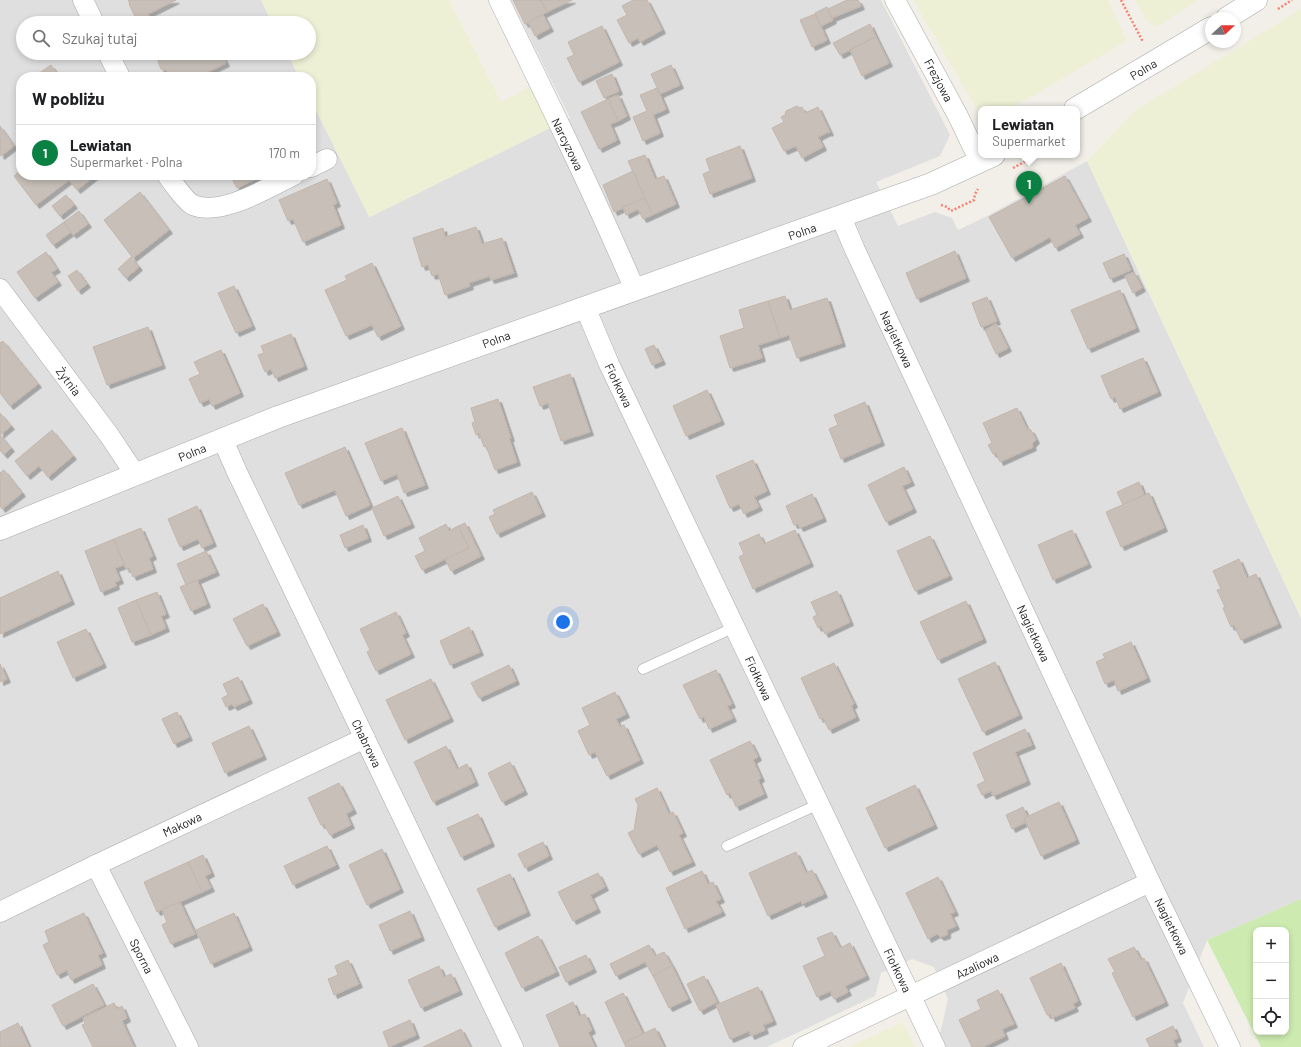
<!DOCTYPE html>
<html lang="pl">
<head>
<meta charset="utf-8">
<style>
  body { margin:0; font-family:Barlow,sans-serif; background:#f6f6f6; color:#202124 }
  .controls { position:absolute; right:12px; bottom:12px; display:grid; overflow:hidden; border-radius:8px; box-shadow:0 2px 6px #0003 }
  .controls button { width:36px; height:36px; display:grid; place-items:center; padding:0; border:0; border-bottom:1px solid #e0e0e0; background:#fff; color:#202124; font:20px sans-serif }
  .compass { position:absolute; left:1205px; top:12px; width:36px; height:36px; border-radius:50%; background:#fff; box-shadow:0 2px 6px #0003; rotate:68deg }
  .you { position:absolute; left:563px; top:622px; width:14px; height:14px; margin:-10px; border:3px solid #fff; border-radius:50%; background:#1a73e8; box-shadow:0 0 0 6px #1a73e833 }
  .badge { display:grid; place-items:center; width:26px; height:26px; border-radius:50%; background:#0b8043; color:#fff; font-size:13px; font-weight:700 }
  .pin { position:absolute; translate:-50% -33px; filter:drop-shadow(0 1px 2px #0008) }
  .pin::after { content:''; position:absolute; top:21px; width:14px; height:12px; background:inherit; clip-path:polygon(0 0,100% 0,50% 100%) }
  .popup { position:absolute; left:978px; top:106px; width:102px; height:52px; box-sizing:border-box; display:grid; place-content:center; border-radius:8px; background:#fff; filter:drop-shadow(0 1px 3px #0005); font-size:13px; white-space:nowrap; color:#757577 }
  .popup b { font-size:15px; color:#202124 }
  .popup::after { content:''; position:absolute; left:50%; top:100%; margin-left:-8px; border:8px solid transparent; border-top-color:#fff }
  .list { margin:0; padding:0; list-style:none }
  h2 { display:flex; justify-content:space-between; align-items:center; height:52px; margin:0; padding:0 16px; font-size:17px }
  h2 small { font-size:13px; font-weight:400; color:#757577 }
  .list li { display:grid; grid-template-columns:26px 1fr auto; gap:12px; align-items:center; box-sizing:border-box; height:56px; padding:0 16px; border-top:1px solid #e0e0e0 }
  .list b { display:block; font-size:15px; white-space:nowrap }
  .list p { margin:0; font-size:13px; white-space:nowrap; color:#757577 }
  .list em { font-size:13px; font-style:normal; color:#757577 }
  .icon { flex:none; width:22px; height:22px; fill:none; stroke:currentColor; stroke-width:2; stroke-linecap:round; stroke-linejoin:round }
  .map { position:relative; flex:none; width:1301px; height:1047px; overflow:hidden }
  .search { position:absolute; background:#fff; box-shadow:0 2px 6px #0003; left:16px; top:16px; width:300px; height:44px; display:flex; align-items:center; gap:10px; box-sizing:border-box; padding:0 14px; border-radius:22px; color:#757577; font-size:15px }
  .panel { position:absolute; background:#fff; box-shadow:0 2px 6px #0003; left:16px; top:72px; width:300px; height:108px; border-radius:16px }
  .map>svg:first-child { display:block }
  .residential { fill:#e0dfdf }
  .farmland { fill:#eef0d5 }
  .grass { fill:#cdebb0; fill-rule:evenodd }
  .building { fill:#c7bfb8; stroke:#c4b6ab; filter:url(#shadow) }
  .lines { fill:none; stroke-linecap:round; stroke-linejoin:round }
  .service-casing { stroke:#a9a9a9; stroke-width:11 }
  .minor-casing { stroke:#a9a9a9; stroke-width:21 }
  .tertiary-casing { stroke:#a9a9a9; stroke-width:23 }
  .path { stroke:#fa8072; stroke-width:2.5; stroke-dasharray:2 2; stroke-linecap:butt }
  .service { stroke:#fff; stroke-width:10 }
  .minor { stroke:#fff; stroke-width:20 }
  .tertiary { stroke:#fff; stroke-width:22 }
  .labels { text-anchor:middle; dominant-baseline:central; stroke-width:3.5; stroke-linejoin:round; paint-order:stroke }
  .street-label { font-size:12px; fill:#222; stroke:#fff }
</style>
</head>
<body>
<div class="map">
<svg width="1301" height="1047" viewBox="0 0 1301 1047">
  <defs>
    <filter id="shadow"><feDropShadow dx="3.5" dy="3.5" stdDeviation="0" flood-color="#0004"/></filter>
  </defs>
  <rect width="100%" height="100%" fill="#f2efe9"/>
  <polygon class="residential" points="0,0 261,0 272,23 23,23 23,53 287,53 299,77 21,77 21,175 311,175 311,100 370,217 570,118 511,0 881,0 950,135 940,156 876,182 898,226 935,212 952,218 958,230 985,217 1087,161 1301,618 1301,899 1207,940 1183,1003 1204,1047 946,1047 940,1034 948,999 934,967 912,959 881,973 875,996 767,1047 0,1047"/>
  <g class="farmland">
    <polygon points="261,0 449,0 501,102 530,87 550,128 369,217 311,100 311,77 299,77 287,53 309,53 309,23 272,23"/>
    <polygon points="913,0 1108,0 1127,41 1010,109 981,109 981,112 978,111"/>
    <polygon points="1135,0 1199,0 1156,27 1146,20"/>
    <polygon points="1301,9 1301,618 1087,161 1136,110"/>
    <polygon points="903,1022 915,1047 849,1047"/>
  </g>
  <path class="grass" d="M1301 899V1047H1261L1207 940ZM1256 930H1286V1032H1256Z"/>
  <g class="building">
    <polygon points="128,0 176,0 148,14 150,17 138,23 129,4 130,4"/>
    <polygon points="513,0 541,0 547,12 525,24"/>
    <polygon points="541,0 572,0 547,12"/>
    <polygon points="633,0 647,0 662,30 640,42 638,38 629,43 617,20 627,15 622,6"/>
    <polygon points="847,0 858,0 861,6 832,18 828,9"/>
    <polygon points="827,7 833,20 821,26 815,13"/>
    <polygon points="815,14 827,40 812,47 800,20"/>
    <polygon points="543,15 550,28 535,36 528,22"/>
    <polygon points="870,24 876,37 840,55 833,43"/>
    <polygon points="602,26 619,62 579,82 567,58 574,55 568,42"/>
    <polygon points="876,37 889,63 862,76 850,50"/>
    <polygon points="167,53 221,53 226,63 208,72 210,77 169,77 166,70 161,69 158,62 159,57"/>
    <polygon points="51,65 59,77 40,77 38,74"/>
    <polygon points="671,65 680,85 660,94 651,74"/>
    <polygon points="612,74 619,91 604,98 596,81"/>
    <polygon points="657,88 666,109 653,115 660,133 643,141 633,117 647,111 640,95"/>
    <polygon points="618,95 627,116 618,121 608,99"/>
    <polygon points="608,99 618,121 610,124 617,140 599,149 581,112"/>
    <polygon points="797,106 800,108 802,107 805,113 818,107 830,132 828,133 828,132 818,137 823,147 802,158 796,146 784,151 772,128 784,122 781,117 785,115 786,111"/>
    <polygon points="0,126 14,146 1,156 0,154"/>
    <polygon points="740,146 752,178 710,194 703,174 710,171 706,159"/>
    <polygon points="645,155 655,179 664,176 676,204 652,215 628,161"/>
    <polygon points="21,170 21,175 96,175 77,190 69,180 36,205 14,176"/>
    <polygon points="633,171 645,198 614,212 603,185"/>
    <polygon points="230,175 263,175 237,188"/>
    <polygon points="1065,176 1088,218 1075,225 1080,234 1055,248 1050,237 1012,258 989,217"/>
    <polygon points="327,179 337,203 333,205 341,225 303,242 293,219 288,221 279,200"/>
    <polygon points="140,192 169,230 133,258 104,220"/>
    <polygon points="66,195 74,205 60,216 52,206"/>
    <polygon points="645,198 652,215 643,219 638,209 626,215 623,207"/>
    <polygon points="79,211 88,224 73,235 64,222"/>
    <polygon points="64,222 71,232 53,245 46,235"/>
    <polygon points="476,227 482,244 502,238 514,273 491,280 489,276 469,283 470,286 445,295 438,274 432,276 428,265 422,267 413,238 443,228 445,237"/>
    <polygon points="955,251 966,278 917,299 906,273"/>
    <polygon points="46,252 57,269 51,272 58,282 35,298 17,272"/>
    <polygon points="1124,254 1131,270 1110,279 1103,263"/>
    <polygon points="131,257 139,267 126,278 118,269"/>
    <polygon points="372,263 401,326 378,337 372,325 346,336 325,290 347,280 345,276"/>
    <polygon points="77,270 87,284 78,291 68,276"/>
    <polygon points="1134,272 1142,288 1133,293 1125,276"/>
    <polygon points="234,286 252,326 236,333 218,293"/>
    <polygon points="1120,290 1136,328 1088,349 1071,310"/>
    <polygon points="785,296 790,310 827,298 842,343 797,358 789,335 780,338 768,301"/>
    <polygon points="987,297 997,321 981,327 972,303"/>
    <polygon points="768,301 780,338 758,345 762,358 730,368 720,336 744,328 739,310"/>
    <polygon points="996,324 1008,348 996,354 985,330"/>
    <polygon points="148,327 162,365 107,385 93,347"/>
    <polygon points="291,334 304,366 275,378 271,369 265,372 258,355 264,353 261,346"/>
    <polygon points="3,341 38,384 10,406 0,393 0,343"/>
    <polygon points="654,345 662,361 652,365 645,349"/>
    <polygon points="221,350 240,393 212,406 209,399 200,403 189,379 200,374 194,362"/>
    <polygon points="1143,358 1158,392 1120,409 1115,397 1111,399 1101,376"/>
    <polygon points="570,374 590,432 561,441 548,403 540,406 533,387"/>
    <polygon points="707,390 721,421 686,436 673,406"/>
    <polygon points="498,399 511,438 509,438 517,462 495,470 486,446 484,447 479,433 476,435 472,423 475,422 471,408"/>
    <polygon points="865,402 881,442 841,459 829,429 838,425 834,415"/>
    <polygon points="1017,408 1027,429 1031,430 1036,440 1032,444 1033,447 1000,462 996,453 993,454 988,445 992,443 983,423"/>
    <polygon points="0,413 11,426 0,435 11,448 4,455 0,450"/>
    <polygon points="402,428 425,485 404,493 397,474 381,481 365,443"/>
    <polygon points="52,430 73,456 48,477 39,466 27,476 15,461"/>
    <polygon points="345,447 370,505 346,516 335,490 299,505 285,473"/>
    <polygon points="753,460 767,491 754,497 759,507 744,514 739,504 730,508 716,476"/>
    <polygon points="904,467 911,482 902,486 913,509 886,522 868,485"/>
    <polygon points="4,470 22,493 2,509 0,506 0,473"/>
    <polygon points="1139,482 1144,495 1123,505 1117,492"/>
    <polygon points="532,492 542,513 497,534 489,517 495,514 493,510"/>
    <polygon points="1149,493 1164,528 1121,547 1106,512"/>
    <polygon points="812,494 823,518 800,528 798,524 794,525 786,506"/>
    <polygon points="398,496 411,524 384,536 372,508"/>
    <polygon points="197,506 213,543 202,548 198,539 180,547 168,519"/>
    <polygon points="465,523 481,556 451,571 445,559 469,548 458,526"/>
    <polygon points="446,524 449,531 458,526 469,548 422,570 415,556 425,551 419,538"/>
    <polygon points="363,525 368,538 345,548 340,535"/>
    <polygon points="141,528 153,556 149,558 153,569 133,577 129,568 126,569 114,539"/>
    <polygon points="795,530 810,563 753,589 739,557 744,554 739,543 759,534 764,544"/>
    <polygon points="1072,530 1088,564 1053,580 1038,545"/>
    <polygon points="930,536 949,576 915,591 897,551"/>
    <polygon points="114,539 124,565 115,568 120,580 115,582 116,586 101,592 85,551"/>
    <polygon points="206,551 216,572 186,585 177,564"/>
    <polygon points="1239,559 1247,578 1256,574 1278,624 1241,640 1234,625 1231,627 1223,608 1225,607 1217,590 1221,589 1213,571"/>
    <polygon points="58,571 71,601 0,634 0,598"/>
    <polygon points="197,580 207,604 191,611 180,587"/>
    <polygon points="837,591 850,622 825,634 821,626 818,628 813,617 817,615 811,602"/>
    <polygon points="157,592 166,614 161,616 166,628 151,635 136,600"/>
    <polygon points="136,600 151,635 132,642 118,608"/>
    <polygon points="966,601 983,639 938,660 920,622"/>
    <polygon points="263,604 277,632 247,646 233,619"/>
    <polygon points="396,612 406,633 402,635 411,654 376,671 367,652 370,650 360,629"/>
    <polygon points="469,627 480,652 450,665 440,641"/>
    <polygon points="86,629 103,664 73,678 57,642"/>
    <polygon points="1131,642 1147,678 1118,691 1114,680 1105,684 1096,662 1105,658 1103,654"/>
    <polygon points="995,662 1019,715 983,732 958,679"/>
    <polygon points="834,663 854,704 851,706 856,717 829,730 823,718 820,719 801,678"/>
    <polygon points="0,664 7,679 0,682"/>
    <polygon points="509,665 516,681 479,698 471,683"/>
    <polygon points="716,670 732,704 727,706 733,718 709,729 704,717 700,719 683,685"/>
    <polygon points="238,677 249,700 234,707 232,704 226,707 222,698 228,695 223,684"/>
    <polygon points="431,679 450,718 405,740 386,700"/>
    <polygon points="615,692 626,714 616,719 620,727 624,725 640,760 607,776 595,752 589,755 578,731 590,725 582,708"/>
    <polygon points="177,712 189,737 174,744 162,719"/>
    <polygon points="249,726 263,756 225,773 212,743"/>
    <polygon points="1025,729 1032,745 1015,752 1027,781 993,796 991,791 982,795 977,785 985,781 973,753"/>
    <polygon points="750,741 758,757 753,760 761,778 758,780 764,794 736,807 730,793 727,795 710,760"/>
    <polygon points="446,746 457,769 467,764 475,782 433,802 414,762"/>
    <polygon points="510,762 524,791 502,802 488,773"/>
    <polygon points="339,783 353,810 346,814 351,825 330,835 324,824 321,825 308,798"/>
    <polygon points="915,785 934,825 885,848 866,808"/>
    <polygon points="657,788 669,814 673,812 683,833 679,835 692,862 670,872 657,845 639,854 628,833 634,830 638,805 635,799"/>
    <polygon points="1059,802 1076,840 1041,856 1024,818"/>
    <polygon points="1023,807 1027,816 1024,818 1026,822 1012,829 1006,815"/>
    <polygon points="478,814 491,843 461,857 447,828"/>
    <polygon points="543,842 549,856 525,868 518,854"/>
    <polygon points="327,846 336,865 293,885 284,866"/>
    <polygon points="382,849 400,889 367,905 349,865"/>
    <polygon points="796,852 806,873 812,870 824,894 802,904 801,901 768,916 749,873"/>
    <polygon points="203,855 211,873 205,876 211,888 202,892 188,862"/>
    <polygon points="188,862 202,892 157,912 144,882"/>
    <polygon points="702,871 708,884 713,882 721,899 716,901 722,912 685,929 666,888"/>
    <polygon points="598,873 605,887 590,895 597,909 573,921 558,892"/>
    <polygon points="510,874 527,912 495,927 477,889"/>
    <polygon points="938,877 955,912 950,914 956,926 947,930 947,935 941,937 937,934 928,939 906,893"/>
    <polygon points="180,902 195,934 171,944 162,925 167,922 162,910"/>
    <polygon points="410,911 421,937 390,951 379,925"/>
    <polygon points="84,913 103,953 98,955 102,965 71,980 67,970 57,975 43,945 49,942 45,931"/>
    <polygon points="234,913 249,947 211,964 196,930"/>
    <polygon points="832,932 840,948 850,943 866,976 845,986 848,992 834,999 830,991 817,997 803,966 825,956 817,938"/>
    <polygon points="538,936 556,972 522,988 505,953"/>
    <polygon points="649,945 655,956 664,952 672,966 653,976 645,962 616,976 610,964"/>
    <polygon points="1134,947 1141,960 1144,958 1165,1002 1133,1017 1112,973 1115,972 1108,959"/>
    <polygon points="586,955 593,969 566,982 559,967"/>
    <polygon points="348,960 359,984 334,995 328,979 338,975 335,966"/>
    <polygon points="1061,963 1078,1001 1073,1004 1075,1008 1052,1018 1050,1014 1047,1015 1030,978"/>
    <polygon points="439,966 444,977 451,974 459,991 421,1008 408,980"/>
    <polygon points="672,966 688,999 669,1008 653,976"/>
    <polygon points="704,976 717,1002 700,1011 687,984"/>
    <polygon points="93,984 104,1005 63,1026 52,1005"/>
    <polygon points="758,987 773,1021 763,1025 765,1030 751,1036 749,1031 730,1039 716,1005"/>
    <polygon points="998,990 1014,1024 1002,1029 1005,1036 983,1047 972,1047 959,1020 981,1009 977,1000"/>
    <polygon points="623,993 643,1034 624,1043 605,1002"/>
    <polygon points="573,1002 579,1016 585,1014 592,1030 588,1032 595,1047 560,1047 546,1015"/>
    <polygon points="114,1003 117,1009 122,1006 127,1018 122,1021 134,1047 93,1047 82,1025 85,1024 83,1018"/>
    <polygon points="410,1020 416,1035 389,1047 383,1032"/>
    <polygon points="18,1023 29,1047 0,1047 0,1032"/>
    <polygon points="1173,1026 1178,1038 1173,1040 1176,1047 1150,1047 1146,1039"/>
    <polygon points="655,1028 664,1047 626,1047 624,1043"/>
    <polygon points="461,1029 470,1047 423,1047"/>
  </g>
  <g class="lines">
    <g class="service-casing">
      <g id="service">
        <polyline points="643,669 735,627"/>
        <polyline points="727,846 819,804"/>
      </g>
    </g>
    <g class="minor-casing">
      <g id="minor">
        <polyline points="83,0 94,23"/>
        <path d="M499 0C546 96 593 192 635 290"/>
        <polyline points="895,0 958,116 980,162"/>
        <polyline points="108,53 120,77"/>
        <polyline points="311,167 327,159"/>
        <path d="M167 175C173 183 185 201 193 205 221 217 269 187 294 175"/>
        <polyline points="841,217 855,250 1150,882 1230,1047"/>
        <polyline points="0,289 109,435 135,474"/>
        <polyline points="585,307 609,364 935,1047"/>
        <polyline points="223,440 237,472 513,1047"/>
        <polyline points="96,865 188,1047"/>
        <polyline points="0,912 96,865 365,738"/>
        <polyline points="803,1047 1150,882"/>
      </g>
    </g>
    <g class="tertiary-casing">
      <g id="tertiary">
        <polyline points="1227,18 1256,0"/>
        <polyline points="1075,109 1211,28"/>
        <polyline points="0,529 278,417 931,184 994,155"/>
      </g>
    </g>
    <g class="path">
      <polyline points="1121,0 1143,42"/>
      <polyline points="1278,9 1292,0"/>
      <polyline points="1013,168 1037,155"/>
      <polyline points="941,205 947,207 951,211 974,200 975,194 978,189"/>
    </g>
    <use href="#service" class="service"/>
    <use href="#minor" class="minor"/>
    <use href="#tertiary" class="tertiary"/>
  </g>
  <g class="labels">
    <g class="street-label">
      <text transform="translate(1143 69) rotate(-31)">Polna</text>
      <text transform="translate(939 80) rotate(62)">Frezjowa</text>
      <text transform="translate(568 144) rotate(64)">Narcyzowa</text>
      <text transform="translate(802 231) rotate(-19)">Polna</text>
      <text transform="translate(496 339) rotate(-20)">Polna</text>
      <text transform="translate(897 339) rotate(65)">Nagietkowa</text>
      <text transform="translate(69 381) rotate(53)">Żytnia</text>
      <text transform="translate(619 385) rotate(64)">Fiołkowa</text>
      <text transform="translate(192 452) rotate(-22)">Polna</text>
      <text transform="translate(1034 633) rotate(65)">Nagietkowa</text>
      <text transform="translate(759 678) rotate(65)">Fiołkowa</text>
      <text transform="translate(367 743) rotate(64)">Chabrowa</text>
      <text transform="translate(182 824) rotate(-25)">Makowa</text>
      <text transform="translate(1172 926) rotate(64)">Nagietkowa</text>
      <text transform="translate(142 956) rotate(63)">Sporna</text>
      <text transform="translate(977 965) rotate(-25)">Azaliowa</text>
      <text transform="translate(898 970) rotate(64)">Fiołkowa</text>
    </g>
  </g>
</svg>
<div class="controls">
<button>+</button>
<button>−</button>
<button><svg class="icon" aria-label="locate" viewBox="0 0 24 24"><circle cx="12" cy="12" r="6"/><path d="M12 2v4M12 18v4M2 12h4M18 12h4"/></svg></button>
</div>
<svg class="compass" viewBox="-18 -18 36 36"><path d="M0-13l5 13h-10z" fill="#e53935"/><path d="M0 13l5-13h-10z" fill="#757577"/></svg>
<div class="you"></div>
<div class="pin badge" style="left:1029px;top:204px">1</div>
<div class="popup"><b>Lewiatan</b>Supermarket</div>
<div class="search"><svg class="icon" aria-label="search" viewBox="0 0 24 24"><circle cx="10" cy="10" r="6"/><path d="M15 15l6 6"/></svg>Szukaj tutaj</div>
<section class="panel">
<h2>W pobliżu<small></small></h2>
<ul class="list">
<li><span class="badge">1</span><div><b>Lewiatan</b><p>Supermarket · Polna</p></div><em>170 m</em></li>
</ul>
</section>
</div>
</body>
</html>
